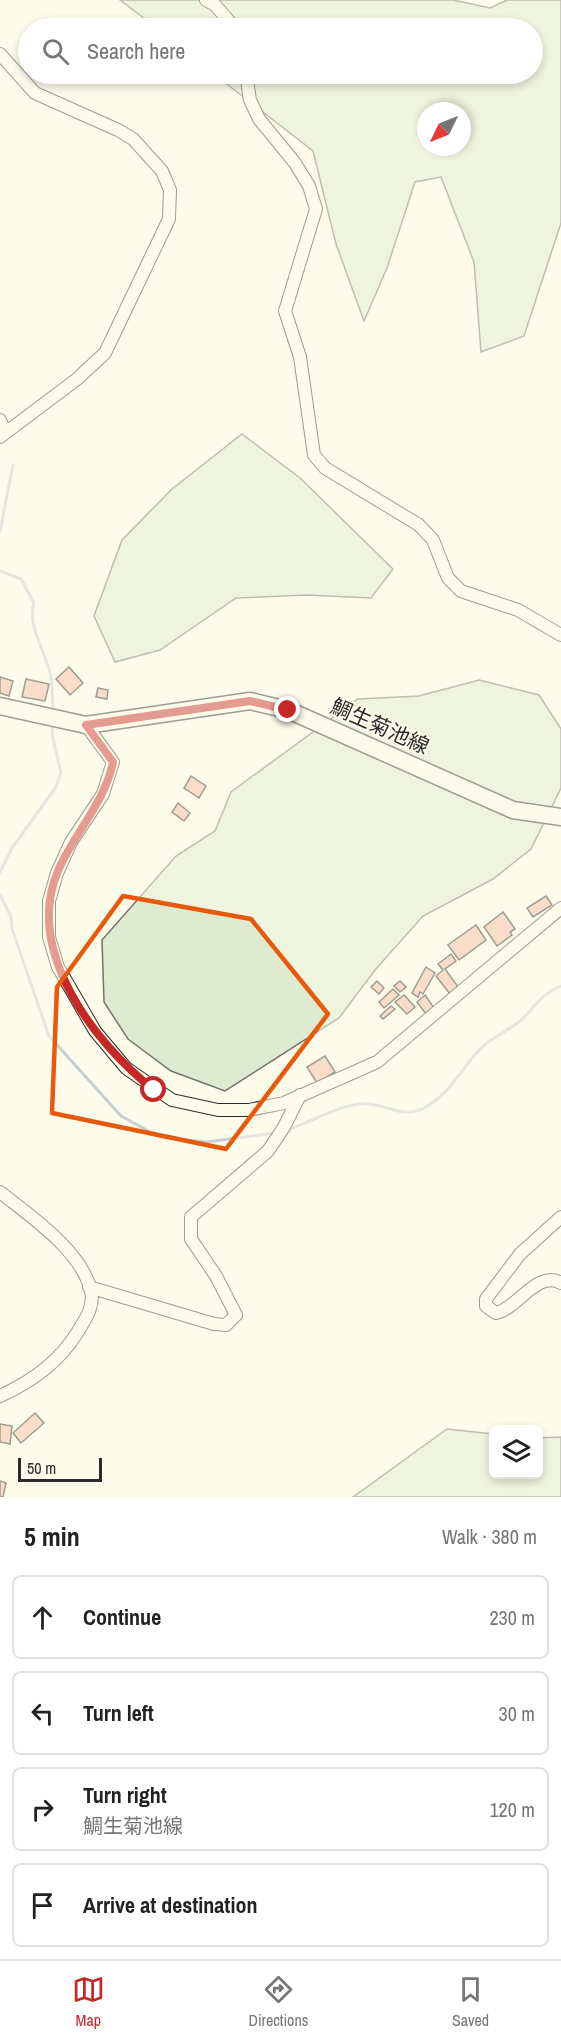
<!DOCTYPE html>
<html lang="en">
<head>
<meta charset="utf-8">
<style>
  body { margin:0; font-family:"Archivo Narrow","Noto Sans JP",sans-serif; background:#f6f6f6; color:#222 }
  .controls { position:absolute; right:18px; bottom:18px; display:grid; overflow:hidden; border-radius:9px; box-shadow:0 3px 9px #0003 }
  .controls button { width:54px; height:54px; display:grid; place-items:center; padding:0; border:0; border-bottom:2px solid #e0e0e0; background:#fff; color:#222; font:30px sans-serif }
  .compass { position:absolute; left:417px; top:102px; width:54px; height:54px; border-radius:50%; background:#fff; box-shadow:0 3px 9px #0003; rotate:227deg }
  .scale { position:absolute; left:18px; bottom:15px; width:84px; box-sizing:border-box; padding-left:6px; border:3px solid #2b2b2b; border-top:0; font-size:16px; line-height:21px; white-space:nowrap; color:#2b2b2b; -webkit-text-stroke:4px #fdfbea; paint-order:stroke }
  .stop { position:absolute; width:18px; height:18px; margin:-14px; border:4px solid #c62828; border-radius:50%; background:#fff }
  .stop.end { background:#c62828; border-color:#fff; box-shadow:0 2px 6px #0008 }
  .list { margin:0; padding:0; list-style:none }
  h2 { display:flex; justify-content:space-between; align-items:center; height:78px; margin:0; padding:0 24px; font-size:26px }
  h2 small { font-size:20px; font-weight:400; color:#767676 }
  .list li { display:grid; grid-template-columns:39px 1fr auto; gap:18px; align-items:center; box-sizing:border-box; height:84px; margin:0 12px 12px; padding:0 12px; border:2px solid #e0e0e0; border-radius:9px }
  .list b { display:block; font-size:22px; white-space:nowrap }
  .list p { margin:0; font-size:20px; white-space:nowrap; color:#767676 }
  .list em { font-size:20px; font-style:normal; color:#767676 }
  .icon { flex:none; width:33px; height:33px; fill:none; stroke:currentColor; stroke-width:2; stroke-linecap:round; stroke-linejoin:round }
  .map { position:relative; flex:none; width:561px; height:1497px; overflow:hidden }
  .search { position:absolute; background:#fff; box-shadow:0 3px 9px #0003; left:18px; right:18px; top:18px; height:66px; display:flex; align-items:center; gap:15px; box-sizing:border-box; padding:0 21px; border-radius:33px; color:#767676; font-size:22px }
  .sheet { height:462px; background:#fff }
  nav { display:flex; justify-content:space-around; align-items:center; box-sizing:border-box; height:84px; border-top:2px solid #e0e0e0; background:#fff; font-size:16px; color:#767676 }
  nav a { display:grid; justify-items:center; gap:3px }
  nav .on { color:#c62828 }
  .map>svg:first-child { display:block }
  .green { fill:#deebd1; stroke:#74746e; stroke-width:1.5; fill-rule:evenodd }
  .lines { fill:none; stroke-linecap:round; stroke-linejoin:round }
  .stream { stroke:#c7d0d0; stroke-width:3 }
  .building { fill:#f2b8a0; stroke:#2b2b2b; stroke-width:1.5 }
  .minor-casing { stroke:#2b2b2b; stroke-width:14 }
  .major-casing { stroke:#2b2b2b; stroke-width:19 }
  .minor { stroke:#fdfbea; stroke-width:12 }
  .major { stroke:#fdfbea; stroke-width:16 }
  .route { stroke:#c62828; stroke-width:8 }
  .marked { fill:none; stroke:#e8590c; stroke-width:4.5; stroke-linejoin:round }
  .labels { text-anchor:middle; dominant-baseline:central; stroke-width:4.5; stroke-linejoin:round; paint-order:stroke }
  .street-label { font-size:21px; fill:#2b2b2b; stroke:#fdfbea }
</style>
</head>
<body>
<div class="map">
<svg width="561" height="1497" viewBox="0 0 561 1497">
  <rect width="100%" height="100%" fill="#fdfbea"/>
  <g class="green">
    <path d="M120 0H453L490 8 507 0H561V223L524 336 481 352 474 262 441 177 415 182 387 268 364 321 336 244 313 151 214 74H532V28H157ZM426 111H462V147H426Z"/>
    <polygon points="242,434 300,478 393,569 371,598 307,595 236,598 160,650 115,662 94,616 122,540 172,489"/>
    <polygon points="479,680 539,695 561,729 561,788 531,849 493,879 423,916 375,970 339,1018 225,1091 171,1071 128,1039 104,1002 102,940 176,856 215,831 231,792 358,699 419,696"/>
    <polygon points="447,1429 493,1434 494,1474 538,1474 539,1438 561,1437 561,1497 353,1497"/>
  </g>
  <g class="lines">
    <g class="stream">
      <polyline points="0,531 13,465"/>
      <path d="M0 571 21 579 34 603C26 626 48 655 51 678 53 689 52 701 53 712"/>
      <polyline points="0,872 12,848 56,787 61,773 52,734 53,722"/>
      <polyline points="0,895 11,917 12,929 49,1036 121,1116 161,1138 207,1142 275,1133"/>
      <path d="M287 1130C311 1122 335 1107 360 1104 384 1101 402 1121 426 1107 450 1093 461 1070 479 1050 491 1037 507 1032 520 1021 536 1007 539 995 561 986"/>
    </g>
  </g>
  <g class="building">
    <polygon points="69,667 83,683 70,695 56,679"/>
    <polygon points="0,677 13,681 9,696 0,693"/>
    <polygon points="26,679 49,684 45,701 22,697"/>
    <polygon points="98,688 108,690 107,699 96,697"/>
    <polygon points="191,776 206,786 199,798 184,788"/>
    <polygon points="178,803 190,813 184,821 172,812"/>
    <polygon points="546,896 552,905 533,917 527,908"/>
    <polygon points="503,912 515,929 510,932 512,935 497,946 484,927"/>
    <polygon points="476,925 486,940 459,960 448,945"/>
    <polygon points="451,954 456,961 445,969 459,988 450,994 436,976 443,970 438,964"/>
    <polygon points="426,967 435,973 423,994 420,992 418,997 412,993"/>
    <polygon points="377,981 384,988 379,994 371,987"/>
    <polygon points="400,981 406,987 400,992 394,986"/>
    <polygon points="393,989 399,995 384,1008 379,1002"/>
    <polygon points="404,995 415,1007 407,1014 395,1002"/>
    <polygon points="425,995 434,1008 426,1014 417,1002"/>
    <polygon points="391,1006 395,1009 383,1019 380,1016"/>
    <polygon points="325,1056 335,1072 317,1083 307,1067"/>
    <polygon points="35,1413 44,1423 21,1443 13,1433"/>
    <polygon points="0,1424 12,1426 10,1444 0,1442"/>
    <polygon points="0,1481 6,1483 3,1497 0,1497"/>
  </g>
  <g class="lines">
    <g class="minor-casing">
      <g id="minor">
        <polyline points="206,0 215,5 235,28"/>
        <polyline points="0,54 35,93 118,130 133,139 162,171 170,190 169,219 105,353 77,379 0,437"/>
        <polyline points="246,74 250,100 259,119 295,163 309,186 316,209 285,311 300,357 314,455 325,468 419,525 433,540 448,578 461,591 518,610 561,635"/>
        <polyline points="0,420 5,432"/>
        <polyline points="86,725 113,762 103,794 71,842 57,873 49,901 49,937 58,967 95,1031 126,1068 172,1100 218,1110 249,1110 284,1103 377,1062 561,908"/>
        <path d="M0 1192C30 1216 82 1251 91 1291 95 1307 84 1321 77 1333 59 1362 31 1382 0 1396"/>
        <path d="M561 1217 520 1254 486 1299V1306L496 1313C517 1309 538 1269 561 1283"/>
        <polyline points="89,1287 214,1324 226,1325 236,1315 216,1276 191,1239 191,1217 268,1151 284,1127 300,1095"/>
      </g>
    </g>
    <g class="major-casing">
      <polyline id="major" points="0,706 86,725 250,701 288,710 513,810 561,817"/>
    </g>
    <use href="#minor" class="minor"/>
    <use href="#major" class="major"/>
  </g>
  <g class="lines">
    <path class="route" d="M154 1090C94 1043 24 951 58 871 74 833 105 803 113 762L86 725 250 701 288 710"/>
  </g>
  <path d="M0 0H561V1497H0ZM123 896 251 919 328 1014 226 1149 52 1113 57 987Z" fill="#fdfbea" fill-opacity=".55" fill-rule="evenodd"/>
  <path class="marked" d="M123 896 251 919 328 1014 226 1149 52 1113 57 987Z"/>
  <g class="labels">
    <g class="street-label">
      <text transform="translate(380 726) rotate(24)">鯛生菊池線</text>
    </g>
  </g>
</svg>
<div class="controls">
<button><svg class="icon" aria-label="layers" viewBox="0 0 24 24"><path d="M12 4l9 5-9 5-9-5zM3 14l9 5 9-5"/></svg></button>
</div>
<svg class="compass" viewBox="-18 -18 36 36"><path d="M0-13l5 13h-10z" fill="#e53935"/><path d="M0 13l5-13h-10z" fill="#767676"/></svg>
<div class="scale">50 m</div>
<div class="stop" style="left:154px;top:1090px"></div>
<div class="stop end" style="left:288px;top:710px"></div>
<div class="search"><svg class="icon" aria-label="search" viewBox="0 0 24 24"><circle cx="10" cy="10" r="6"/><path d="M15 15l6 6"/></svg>Search here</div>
</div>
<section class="sheet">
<h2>5 min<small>Walk · 380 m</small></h2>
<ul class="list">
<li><svg class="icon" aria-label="ahead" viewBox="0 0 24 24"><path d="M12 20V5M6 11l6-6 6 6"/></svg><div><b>Continue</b></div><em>230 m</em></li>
<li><svg class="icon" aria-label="left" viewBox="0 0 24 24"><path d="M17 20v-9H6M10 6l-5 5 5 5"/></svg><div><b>Turn left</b></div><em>30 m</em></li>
<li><svg class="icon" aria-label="right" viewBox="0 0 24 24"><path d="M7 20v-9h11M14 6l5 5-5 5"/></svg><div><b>Turn right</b><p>鯛生菊池線</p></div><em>120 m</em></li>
<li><svg class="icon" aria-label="arrive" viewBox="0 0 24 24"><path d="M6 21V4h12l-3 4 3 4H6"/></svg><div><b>Arrive at destination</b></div></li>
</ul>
</section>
<nav>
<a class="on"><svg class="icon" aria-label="map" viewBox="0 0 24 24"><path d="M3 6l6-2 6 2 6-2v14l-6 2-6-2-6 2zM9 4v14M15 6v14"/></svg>Map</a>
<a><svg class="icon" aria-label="directions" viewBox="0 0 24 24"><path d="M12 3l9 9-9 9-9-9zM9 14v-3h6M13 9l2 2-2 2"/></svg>Directions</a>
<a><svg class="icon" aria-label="saved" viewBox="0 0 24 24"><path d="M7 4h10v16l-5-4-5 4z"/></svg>Saved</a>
</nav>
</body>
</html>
